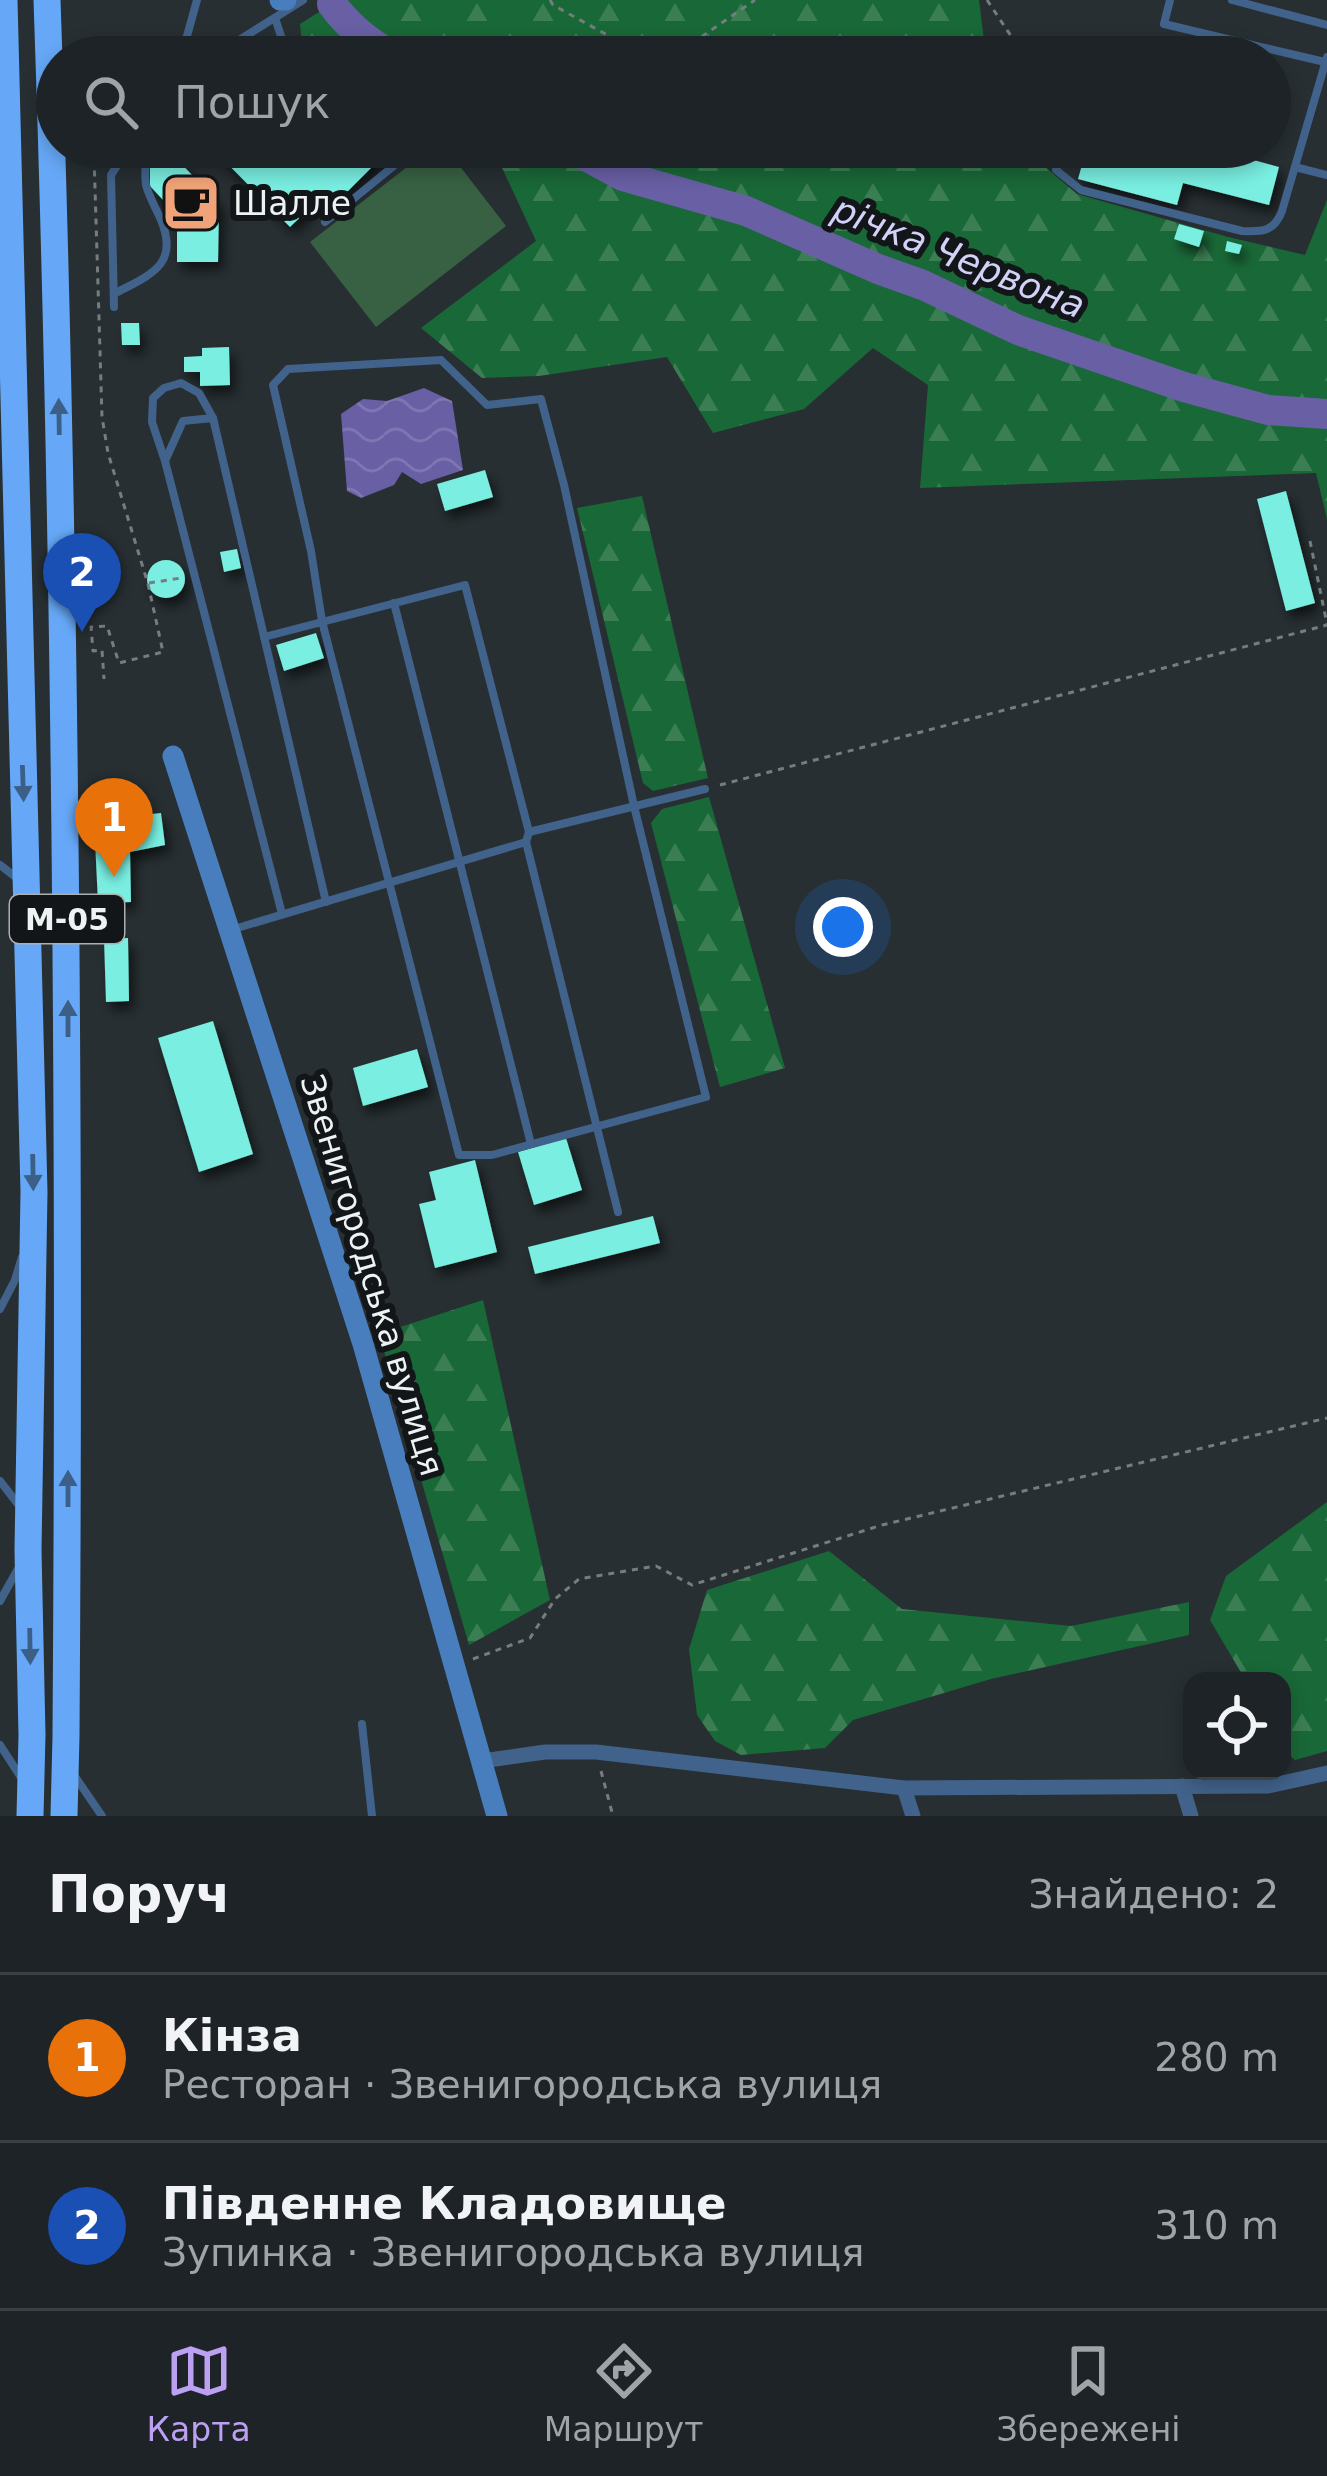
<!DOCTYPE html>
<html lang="uk">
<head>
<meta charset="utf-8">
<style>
  body { margin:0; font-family:"DejaVu Sans",sans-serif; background:#252b2e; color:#f1f3f6 }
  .controls { position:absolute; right:36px; bottom:36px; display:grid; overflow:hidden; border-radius:24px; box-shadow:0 6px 18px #0003 }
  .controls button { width:108px; height:108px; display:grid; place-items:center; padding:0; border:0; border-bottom:3px solid #3b4043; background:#1d2326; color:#f1f3f6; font:60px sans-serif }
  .you { position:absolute; left:843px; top:927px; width:42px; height:42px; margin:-30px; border:9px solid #fff; border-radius:50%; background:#1a73e8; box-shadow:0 0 0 18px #1a73e833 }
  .badge { display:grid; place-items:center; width:78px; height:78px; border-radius:50%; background:#bca0f2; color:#fff; font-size:39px; font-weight:700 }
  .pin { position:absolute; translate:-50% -99px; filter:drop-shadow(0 3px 6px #0008) }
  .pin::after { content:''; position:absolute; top:63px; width:42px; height:36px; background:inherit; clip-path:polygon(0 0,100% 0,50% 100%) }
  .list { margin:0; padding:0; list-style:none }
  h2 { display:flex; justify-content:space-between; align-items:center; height:156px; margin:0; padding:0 48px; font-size:51px }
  h2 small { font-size:39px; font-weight:400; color:#a0a4a7 }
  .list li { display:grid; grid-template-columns:78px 1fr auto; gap:36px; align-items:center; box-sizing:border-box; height:168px; padding:0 48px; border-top:3px solid #3b4043 }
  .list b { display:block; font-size:45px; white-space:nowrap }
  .list p { margin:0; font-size:39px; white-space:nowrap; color:#a0a4a7 }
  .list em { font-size:39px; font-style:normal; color:#a0a4a7 }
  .icon { flex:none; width:66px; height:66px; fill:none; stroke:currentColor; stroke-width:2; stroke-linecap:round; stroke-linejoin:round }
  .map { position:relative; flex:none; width:1327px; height:1816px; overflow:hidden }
  .search { position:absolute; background:#1d2326; box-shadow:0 6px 18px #0003; left:36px; right:36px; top:36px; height:132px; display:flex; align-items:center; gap:30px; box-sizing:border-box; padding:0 42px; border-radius:66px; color:#a0a4a7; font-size:45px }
  .sheet { height:492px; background:#1d2326 }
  nav { display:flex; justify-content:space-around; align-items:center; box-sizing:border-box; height:168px; border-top:3px solid #3b4043; background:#1d2326; font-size:33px; color:#a0a4a7 }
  nav a { display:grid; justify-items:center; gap:6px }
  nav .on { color:#bca0f2 }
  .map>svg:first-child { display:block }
  .forest { fill:url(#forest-firs) }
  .park { fill:#386143 }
  .water { fill:url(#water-waves) }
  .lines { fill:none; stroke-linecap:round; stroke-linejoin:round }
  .river { stroke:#685fa5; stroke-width:30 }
  .building { fill:#79eee1; filter:url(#shadow) }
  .path { stroke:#767d7f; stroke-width:3; stroke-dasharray:6 6; stroke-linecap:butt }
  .lane { stroke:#41628a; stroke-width:8 }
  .street { stroke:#41628a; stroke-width:15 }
  .secondary { stroke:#497ebe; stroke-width:21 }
  .highway { stroke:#66a8f7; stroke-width:27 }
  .oneway { fill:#3c5f88 }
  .labels { text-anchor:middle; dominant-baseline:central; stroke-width:12; stroke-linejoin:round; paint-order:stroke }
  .shield { fill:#131618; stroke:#acb0b1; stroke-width:3 }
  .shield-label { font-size:30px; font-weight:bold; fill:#edf2f3 }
  .poi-label { font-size:33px; fill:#edf2f3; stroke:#131618; text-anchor:start }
  .street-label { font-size:33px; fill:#edf2f3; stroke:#131618 }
  .water-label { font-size:36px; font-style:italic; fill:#d4d1f9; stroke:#131618 }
</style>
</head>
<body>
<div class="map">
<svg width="1327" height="1816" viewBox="0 0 1327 1816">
  <defs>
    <pattern id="forest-firs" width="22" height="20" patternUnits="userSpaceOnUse" patternTransform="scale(3)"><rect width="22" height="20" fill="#196837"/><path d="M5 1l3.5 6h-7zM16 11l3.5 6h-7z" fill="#3b7e54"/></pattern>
    <pattern id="water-waves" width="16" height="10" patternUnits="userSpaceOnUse" patternTransform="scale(3)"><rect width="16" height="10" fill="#685fa5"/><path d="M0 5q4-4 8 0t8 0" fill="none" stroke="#7e76b2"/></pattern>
    <filter id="shadow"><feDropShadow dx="5" dy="8" stdDeviation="6" flood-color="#0009"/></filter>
  </defs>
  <rect width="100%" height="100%" fill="#272f32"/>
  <g class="forest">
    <polygon points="338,0 979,0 986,57 312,57 303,52 300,24"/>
    <polygon points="466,147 1043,147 1037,160 1077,194 1228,237 1305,255 1327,200 1327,519 1316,473 920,488 928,385 873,348 804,409 713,433 667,357 539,376 482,378 421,328 536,241 498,159"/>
    <polygon points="642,496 708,778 653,791 643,783 577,508"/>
    <polygon points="709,797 785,1068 720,1087 651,823 662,809"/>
    <polygon points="483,1300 550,1600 469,1645 379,1334"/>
    <polygon points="1327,1502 1327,1751 1295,1760 1282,1748 1282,1681 1246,1681 1210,1620 1226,1576"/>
    <polygon points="829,1551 902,1609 1071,1626 1189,1602 1189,1635 991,1679 853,1720 825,1748 741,1755 715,1741 697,1715 689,1649 707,1590"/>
  </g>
  <polygon class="park" points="433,147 445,147 506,226 376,327 310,242"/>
  <polygon class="water" points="424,388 452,401 463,470 421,484 402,472 394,485 361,498 347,491 341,414 363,399 387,401"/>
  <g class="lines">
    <g class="river">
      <path d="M332 4C349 27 370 44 395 57"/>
      <polyline points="569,147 623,176 746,211 878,269 923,285 1018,330 1184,387 1268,410 1327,414"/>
    </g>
  </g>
  <g class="building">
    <polygon points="211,147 376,147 384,155 337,202 327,191 290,227"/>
    <polygon points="1087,147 1131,147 1162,155 1165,147 1206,147 1279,167 1269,205 1183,183 1177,205 1078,179"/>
    <polygon points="168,150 219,203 218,262 177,262 177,215 150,186 150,167"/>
    <polygon points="1179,224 1204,231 1199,247 1174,239"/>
    <polygon points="1227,241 1242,245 1239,254 1225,251"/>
    <polygon points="121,323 139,323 140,345 122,345"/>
    <polygon points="229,347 230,385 200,386 200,372 184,372 184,357 202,356 202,348"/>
    <polygon points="485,470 493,497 445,511 437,484"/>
    <polygon points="1286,491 1315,603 1286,611 1257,499"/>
    <polygon points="237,549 241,568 224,572 220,552"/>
    <circle cx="166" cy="579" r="19"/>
    <polygon points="316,633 324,658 284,671 276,645"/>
    <polygon points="161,813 165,845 130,852 131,902 98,903 94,820"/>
    <polygon points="128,938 129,1001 106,1002 104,939"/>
    <polygon points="213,1021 253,1154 199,1172 158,1038"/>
    <polygon points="417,1049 428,1087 363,1106 353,1068"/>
    <polygon points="566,1138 582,1190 534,1205 518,1152"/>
    <polygon points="475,1160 497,1252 435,1268 419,1204 436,1200 429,1172"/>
    <polygon points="653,1216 660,1243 535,1274 528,1247"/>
  </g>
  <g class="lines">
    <g class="path">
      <polyline points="550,0 553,5 647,57"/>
      <polyline points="987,0 1025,57"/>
      <polyline points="672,57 755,0"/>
      <polyline points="1156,57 1161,36"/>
      <polyline points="97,147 94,155 102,417 108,453 148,584 163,652 119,663 107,626 91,627 93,651 102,650 104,679"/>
      <polyline points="840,147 896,161 972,160 1003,147"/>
      <polyline points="1310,541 1327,624"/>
      <polyline points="149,583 181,578"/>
      <polyline points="720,785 1327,625"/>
      <polyline points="473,1659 530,1638 555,1599 579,1579 656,1566 692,1585 882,1525 1327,1418"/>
      <polyline points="601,1771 613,1816"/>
    </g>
    <g class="lane">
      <polyline points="1170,0 1164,24 1325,62"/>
      <polyline points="1232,0 1327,25"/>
      <polyline points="275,18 282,39 293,57"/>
      <polyline points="174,57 187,36 197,0"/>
      <polyline points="212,57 303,0"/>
      <path d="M1063 147 1056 170 1081 190 1242 231C1262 232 1274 232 1282 211L1327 57"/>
      <polyline points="1295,167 1327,175"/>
      <polyline points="325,222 417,147"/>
      <path d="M114 294C149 275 180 266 161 220 156 208 149 197 146 185 144 173 146 159 147 147"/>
      <polyline points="114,307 111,175 122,158 134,147"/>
      <polygon points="441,360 487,405 541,399 564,485 634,806 706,1097 492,1155 459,1155 322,621 311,551 273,385 288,369"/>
      <polyline points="165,461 152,422 153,398 164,388 181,383 199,393 213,418"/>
      <polyline points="394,603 531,1144"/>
      <polyline points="264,637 465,585 529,832 526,842 618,1212"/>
      <polyline points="529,832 705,789"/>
      <polyline points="0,865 18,879"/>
      <polyline points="282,914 165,461 183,421 213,418 326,902"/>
      <polyline points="234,929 526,842"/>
      <polyline points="0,1309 15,1280 22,1257"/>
      <polyline points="0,1481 21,1508"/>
      <polyline points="0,1601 19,1567"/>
      <polyline points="362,1724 372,1816"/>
      <polyline points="0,1745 22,1779"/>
      <polyline points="76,1778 102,1816"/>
    </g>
    <g class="street">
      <polyline points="482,1761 545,1752 596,1752 904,1788 1268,1786 1327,1773"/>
      <polyline points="1182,1786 1191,1816"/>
      <polyline points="904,1788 913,1816"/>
    </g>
    <g class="secondary">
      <polyline points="280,0 286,0"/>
      <polyline points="173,756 363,1344 497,1816"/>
    </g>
    <g class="highway">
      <polyline points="4,0 34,1192 28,1550 32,1735 30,1816"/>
      <path d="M47 0C67 579 70 1157 66 1736L64 1816"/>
    </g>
  </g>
  <defs><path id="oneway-solid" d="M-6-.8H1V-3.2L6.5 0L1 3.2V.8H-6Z" transform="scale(3)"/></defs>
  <g class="oneway">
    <use href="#oneway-solid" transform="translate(59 417) rotate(-91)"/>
    <use href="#oneway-solid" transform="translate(23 783) rotate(88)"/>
    <use href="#oneway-solid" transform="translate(68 1019) rotate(-90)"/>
    <use href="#oneway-solid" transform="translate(33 1172) rotate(89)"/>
    <use href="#oneway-solid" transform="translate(68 1489) rotate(-90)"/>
    <use href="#oneway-solid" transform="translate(30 1646) rotate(89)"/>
  </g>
  <defs>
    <g id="cafe-square" transform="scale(3)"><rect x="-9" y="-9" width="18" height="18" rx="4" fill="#f0a378" stroke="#131618"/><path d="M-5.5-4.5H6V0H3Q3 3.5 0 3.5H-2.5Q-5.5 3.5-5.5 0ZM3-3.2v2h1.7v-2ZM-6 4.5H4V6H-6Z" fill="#111"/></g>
  </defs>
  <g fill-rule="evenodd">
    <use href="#cafe-square" x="191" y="203"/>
  </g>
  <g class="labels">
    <rect class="shield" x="10" y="895" width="114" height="48" rx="9"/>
    <g class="shield-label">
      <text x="67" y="919">М-05</text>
    </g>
    <g class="poi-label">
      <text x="233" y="203">Шалле</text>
    </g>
    <g class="street-label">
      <text transform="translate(372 1275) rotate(73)">Звенигородська вулиця</text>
    </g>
    <g class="water-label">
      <text transform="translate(959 257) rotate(22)">річка Червона</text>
    </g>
  </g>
</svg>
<div class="controls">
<button><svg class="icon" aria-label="locate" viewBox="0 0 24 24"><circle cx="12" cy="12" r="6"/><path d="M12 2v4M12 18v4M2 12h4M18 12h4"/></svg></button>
</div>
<div class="you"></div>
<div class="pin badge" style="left:114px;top:877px;background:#e8710a">1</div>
<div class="pin badge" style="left:82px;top:632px;background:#1a4fb4">2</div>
<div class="search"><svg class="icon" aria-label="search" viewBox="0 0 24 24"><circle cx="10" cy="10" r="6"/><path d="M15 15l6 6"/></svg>Пошук</div>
</div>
<section class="sheet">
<h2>Поруч<small>Знайдено: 2</small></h2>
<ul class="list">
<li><span class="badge" style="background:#e8710a">1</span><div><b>Кінза</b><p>Ресторан · Звенигородська вулиця</p></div><em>280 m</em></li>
<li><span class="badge" style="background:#1a4fb4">2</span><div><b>Південне Кладовище</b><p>Зупинка · Звенигородська вулиця</p></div><em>310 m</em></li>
</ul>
</section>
<nav>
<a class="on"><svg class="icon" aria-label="map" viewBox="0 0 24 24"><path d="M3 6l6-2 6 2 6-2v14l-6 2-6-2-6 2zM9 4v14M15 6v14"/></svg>Карта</a>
<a><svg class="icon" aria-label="directions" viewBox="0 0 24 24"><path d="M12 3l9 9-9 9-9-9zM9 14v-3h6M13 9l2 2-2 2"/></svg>Маршрут</a>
<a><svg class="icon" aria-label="saved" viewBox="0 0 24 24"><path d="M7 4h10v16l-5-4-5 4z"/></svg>Збережені</a>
</nav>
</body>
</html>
